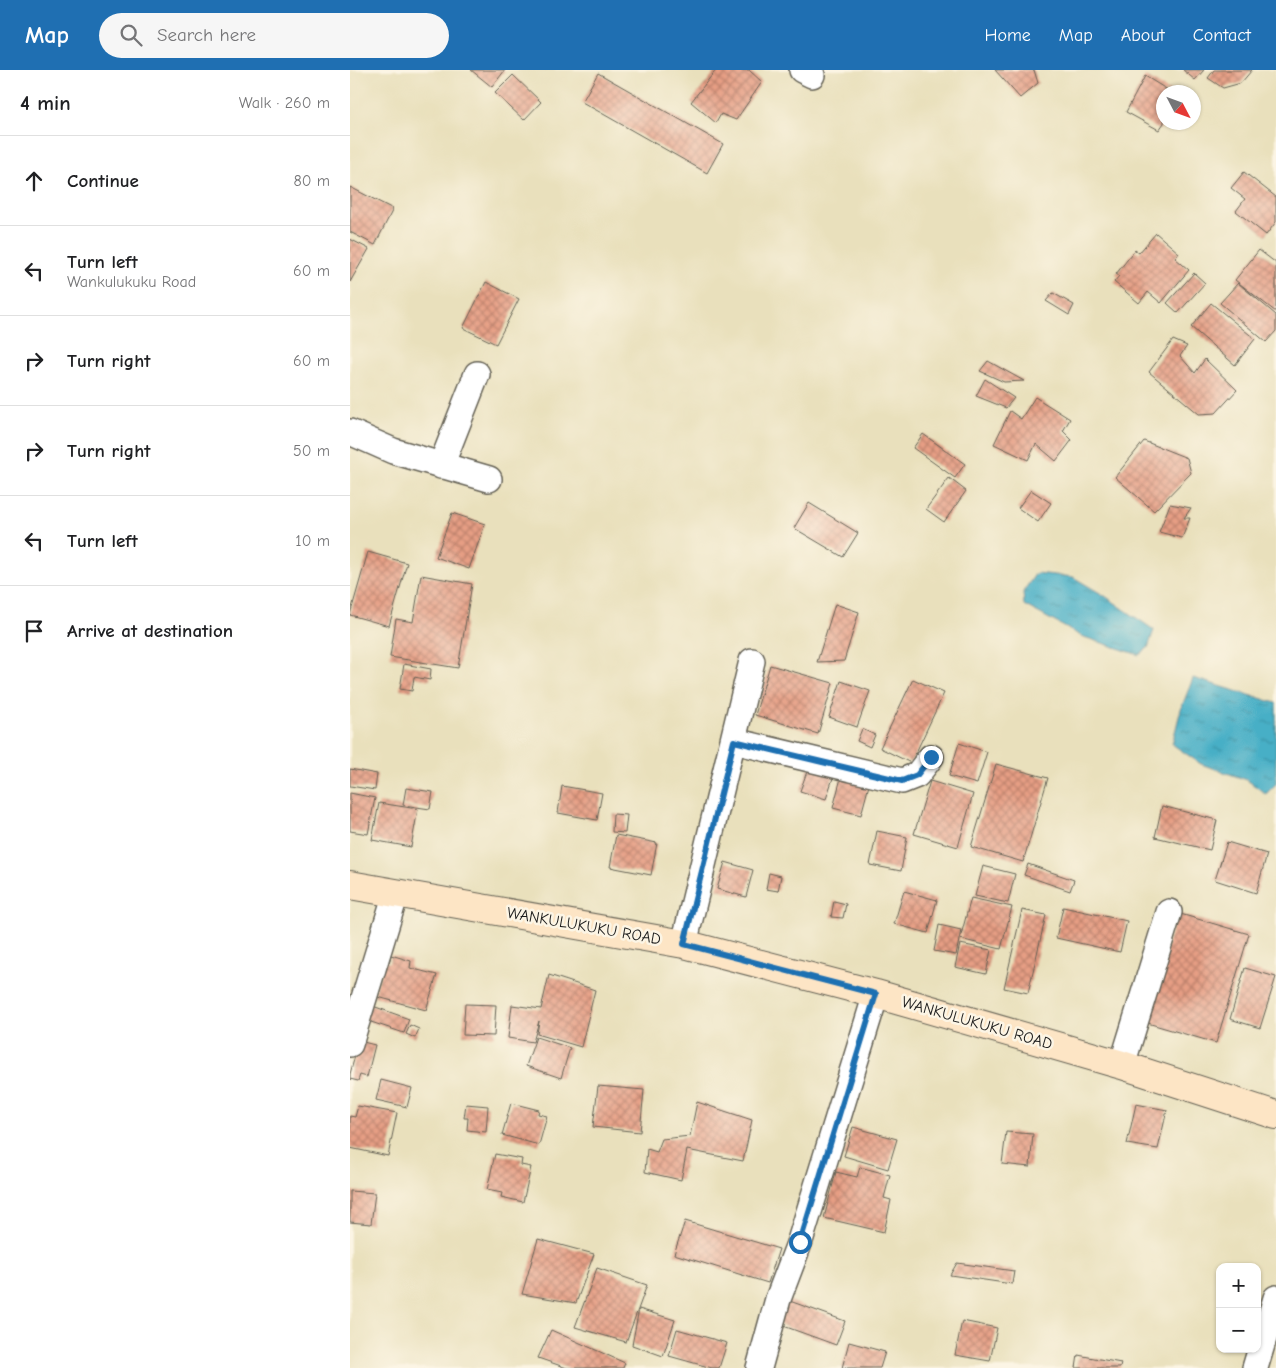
<!DOCTYPE html>
<html lang="en">
<head>
<meta charset="utf-8">
<style>
  body { margin:0; font-family:"Comic Neue",sans-serif; background:#f6f6f6; color:#202124 }
  .controls { position:absolute; right:15px; bottom:15px; display:grid; overflow:hidden; border-radius:10px; box-shadow:0 1px 4px #0004 }
  .controls button { width:45px; height:45px; display:grid; place-items:center; padding:0; border:0; border-bottom:1px solid #e0e0e0; background:#fff; color:#202124; font:25px sans-serif }
  .compass { position:absolute; left:806px; top:15px; width:45px; height:45px; border-radius:50%; background:#fff; box-shadow:0 1px 4px #0004; rotate:131deg }
  .stop { position:absolute; width:15px; height:15px; margin:-11px; border:4px solid #1f6fb2; border-radius:50%; background:#fff }
  .stop.end { background:#1f6fb2; border-color:#fff; box-shadow:0 1px 5px #0008 }
  .list { margin:0; padding:0; list-style:none }
  h2 { display:flex; justify-content:space-between; align-items:center; height:65px; margin:0; padding:0 20px; font-size:21px }
  h2 small { font-size:16px; font-weight:400; color:#757577 }
  .list li { display:grid; grid-template-columns:32px 1fr auto; gap:15px; align-items:center; box-sizing:border-box; height:90px; padding:0 20px; border-top:1px solid #e0e0e0 }
  .list b { display:block; font-size:19px; white-space:nowrap }
  .list p { margin:0; font-size:16px; white-space:nowrap; color:#757577 }
  .list em { font-size:16px; font-style:normal; color:#757577 }
  .icon { flex:none; width:28px; height:28px; fill:none; stroke:currentColor; stroke-width:2; stroke-linecap:round; stroke-linejoin:round }
  .map { position:relative; flex:none; width:926px; height:1298px; overflow:hidden }
  header { display:flex; align-items:center; gap:30px; box-sizing:border-box; height:70px; padding:0 25px; background:#1f6fb2; color:#fff }
  header strong { font-size:24px }
  nav { display:flex; gap:28px; margin-inline-start:auto; font-size:18px }
  .search { width:350px; height:45px; background:#f6f6f6; display:flex; align-items:center; gap:12px; box-sizing:border-box; padding:0 18px; border-radius:28px; color:#757577; font-size:19px }
  main { display:flex }
  aside { flex:1; background:#fff }
  .map>svg:first-child { display:block }
  .water { fill:url(#water-ripples); stroke:#326671 }
  .building { fill:url(#building-cross-hatch) }
  .lines { fill:none; stroke-linecap:round; stroke-linejoin:round }
  .minor-casing { stroke:#646154; stroke-width:28 }
  .secondary-casing { stroke:#646154; stroke-width:30 }
  .minor { stroke:#fff; stroke-width:25 }
  .secondary { stroke:#fde5c5; stroke-width:28 }
  .route { stroke:#1f6fb2; stroke-width:6 }
  .labels { text-anchor:middle; dominant-baseline:central; stroke-width:5; stroke-linejoin:round; paint-order:stroke }
  .street-label { font-size:16px; fill:#1c1c1c; stroke:#fcf5e5 }
</style>
</head>
<body>
<header>
<strong>Map</strong>
<div class="search"><svg class="icon" aria-label="search" viewBox="0 0 24 24"><circle cx="10" cy="10" r="6"/><path d="M15 15l6 6"/></svg>Search here</div>
<nav><a>Home</a><a>Map</a><a>About</a><a>Contact</a></nav>
</header>
<main>
<aside>
<h2>4 min<small>Walk · 260 m</small></h2>
<ul class="list">
<li><svg class="icon" aria-label="ahead" viewBox="0 0 24 24"><path d="M12 20V5M6 11l6-6 6 6"/></svg><div><b>Continue</b></div><em>80 m</em></li>
<li><svg class="icon" aria-label="left" viewBox="0 0 24 24"><path d="M17 20v-9H6M10 6l-5 5 5 5"/></svg><div><b>Turn left</b><p>Wankulukuku Road</p></div><em>60 m</em></li>
<li><svg class="icon" aria-label="right" viewBox="0 0 24 24"><path d="M7 20v-9h11M14 6l5 5-5 5"/></svg><div><b>Turn right</b></div><em>60 m</em></li>
<li><svg class="icon" aria-label="right" viewBox="0 0 24 24"><path d="M7 20v-9h11M14 6l5 5-5 5"/></svg><div><b>Turn right</b></div><em>50 m</em></li>
<li><svg class="icon" aria-label="left" viewBox="0 0 24 24"><path d="M17 20v-9H6M10 6l-5 5 5 5"/></svg><div><b>Turn left</b></div><em>10 m</em></li>
<li><svg class="icon" aria-label="arrive" viewBox="0 0 24 24"><path d="M6 21V4h12l-3 4 3 4H6"/></svg><div><b>Arrive at destination</b></div></li>
</ul>
</aside>
<div class="map">
<svg width="926" height="1298" viewBox="0 0 926 1298">
  <defs>
    <pattern id="water-ripples" width="26" height="14" patternUnits="userSpaceOnUse" patternTransform="scale(1.25)"><rect width="26" height="14" fill="#47afc6"/><path d="M2 4q2-2 4 0t4 0M15 11q2-2 4 0t4 0" fill="none" stroke="#3a8ea0"/></pattern>
    <pattern id="building-cross-hatch" width="8" height="8" patternUnits="userSpaceOnUse" patternTransform="scale(1.25)"><rect width="8" height="8" fill="#e69e84"/><path d="M0 0l8 8M0 8l8-8" fill="none" stroke="#ba806b"/></pattern>
  </defs>
  <rect width="100%" height="100%" fill="#fcf5e5"/>
  <filter id="ink" filterUnits="userSpaceOnUse"><feTurbulence type="fractalNoise" baseFrequency=".02" numOctaves="2"/><feDisplacementMap in="SourceGraphic" scale="10" xChannelSelector="R" yChannelSelector="G"/><feConvolveMatrix kernelMatrix="1 2 1 2 8 2 1 2 1" color-interpolation-filters="sRGB"/></filter>
  <filter id="wash" filterUnits="userSpaceOnUse"><feTurbulence type="fractalNoise" baseFrequency=".0096" numOctaves="4" result="noise"/><feDisplacementMap in="SourceGraphic" scale="20" xChannelSelector="R" yChannelSelector="G"/><feGaussianBlur stdDeviation="1.12" result="paint"/><feColorMatrix in="noise" values="0 0 0 0 0 0 0 0 0 0 0 0 0 0 0 0 0 1.4 0 .05"/><feComposite in="paint" operator="in"/></filter>
  <g filter="url(#wash)">
    <rect width="100%" height="100%" fill="#e9e0bc"/>
    <g class="water">
      <polygon points="686,503 723,507 755,526 804,560 798,578 789,585 731,566 674,535 673,522"/>
      <polygon points="843,608 926,633 926,714 916,724 897,710 851,694 822,674 831,639"/>
    </g>
    <g id="blocks">
      <g class="building">
        <polygon points="121,0 155,0 142,17"/>
        <polygon points="366,0 399,0 412,12 386,50 371,44 366,53 341,32"/>
        <polygon points="645,0 684,0 688,13 670,28"/>
        <polygon points="833,0 854,0 845,10"/>
        <polygon points="864,0 902,0 891,13 873,18 858,8"/>
        <polygon points="248,3 373,74 357,103 232,32"/>
        <polygon points="163,5 191,32 174,50 145,23"/>
        <polygon points="795,6 821,22 814,22 814,53 809,60 776,42"/>
        <polygon points="894,102 926,127 926,152 916,165 886,141 895,129 881,118"/>
        <polygon points="0,117 43,139 25,175 0,162"/>
        <polygon points="806,163 829,183 825,188 839,200 811,233 798,222 789,233 764,212 769,206 766,204 785,180 789,183"/>
        <polygon points="0,169 19,179 0,212"/>
        <polygon points="909,180 926,193 926,242 885,210"/>
        <polygon points="844,203 855,213 828,243 817,233"/>
        <polygon points="136,212 169,229 146,274 113,258"/>
        <polygon points="888,213 926,245 926,261 916,272 870,233"/>
        <polygon points="703,223 724,235 719,245 696,231"/>
        <polygon points="861,233 905,269 885,295 841,257"/>
        <polygon points="823,270 837,276 830,286 845,303 855,289 887,320 866,343 849,344 799,302"/>
        <polygon points="638,291 674,311 654,312 630,301"/>
        <polygon points="635,309 664,328 656,338 626,326"/>
        <polygon points="685,327 720,349 713,361 722,370 706,391 686,374 678,390 644,374 660,341 671,349"/>
        <polygon points="573,364 615,394 605,408 563,378"/>
        <polygon points="794,371 837,388 841,403 804,441 765,407"/>
        <polygon points="599,408 616,421 594,452 576,439"/>
        <polygon points="681,420 701,433 688,452 668,438"/>
        <polygon points="459,433 508,463 493,487 444,458"/>
        <polygon points="820,434 841,438 834,448 840,448 832,468 809,462"/>
        <polygon points="102,443 135,454 119,499 86,487"/>
        <polygon points="18,482 57,493 39,556 0,545"/>
        <polygon points="71,505 122,514 108,598 40,587 46,549 63,552"/>
        <polygon points="485,534 509,542 494,591 467,592"/>
        <polygon points="54,594 81,599 80,610 64,607 62,621 50,619"/>
        <polygon points="420,595 483,613 468,664 405,645"/>
        <polygon points="563,609 594,623 561,693 530,678"/>
        <polygon points="491,611 520,621 507,657 479,647"/>
        <polygon points="512,659 525,665 520,677 507,671"/>
        <polygon points="609,673 637,682 627,714 599,706"/>
        <polygon points="646,694 698,708 673,792 621,777"/>
        <polygon points="459,696 484,705 476,729 450,721"/>
        <polygon points="0,699 27,704 25,720 0,716"/>
        <polygon points="491,708 519,715 511,745 483,738"/>
        <polygon points="580,711 623,724 608,777 564,764"/>
        <polygon points="212,716 252,723 247,750 208,743"/>
        <polygon points="56,718 83,722 80,739 53,735"/>
        <polygon points="0,723 25,728 18,764 0,761"/>
        <polygon points="29,733 68,739 61,777 22,770"/>
        <polygon points="812,736 867,750 860,780 805,767"/>
        <polygon points="263,744 277,745 275,763 262,762"/>
        <polygon points="527,761 557,767 551,801 520,795"/>
        <polygon points="266,765 307,773 301,805 260,797"/>
        <polygon points="877,772 917,784 906,823 865,810"/>
        <polygon points="375,792 403,800 396,827 367,819"/>
        <polygon points="678,794 724,810 720,821 674,805"/>
        <polygon points="633,796 665,804 658,833 625,826"/>
        <polygon points="419,803 431,806 428,821 416,819"/>
        <polygon points="554,821 587,830 578,863 544,854"/>
        <polygon points="621,828 662,837 651,879 610,869"/>
        <polygon points="484,831 496,834 493,848 481,847"/>
        <polygon points="713,837 777,851 770,882 706,868"/>
        <polygon points="672,840 696,845 678,923 654,918"/>
        <polygon points="827,843 899,864 866,973 794,952"/>
        <polygon points="589,855 611,860 606,885 584,881"/>
        <polygon points="610,874 641,880 636,904 605,897"/>
        <polygon points="41,885 61,891 60,898 87,905 76,940 24,926 34,891 39,893"/>
        <polygon points="895,898 926,907 910,958 880,949"/>
        <polygon points="199,905 245,920 231,977 187,964 189,951 183,972 158,968 162,935 191,939"/>
        <polygon points="115,934 146,935 144,966 113,965"/>
        <polygon points="20,935 59,949 54,963 15,950"/>
        <polygon points="60,955 69,959 65,968 56,964"/>
        <polygon points="186,967 220,978 211,1008 176,996"/>
        <polygon points="9,971 25,975 17,1007 10,1005 8,1011 0,1009 0,1004"/>
        <polygon points="31,1010 62,1018 57,1037 26,1030"/>
        <polygon points="248,1016 294,1020 290,1062 243,1057"/>
        <polygon points="347,1032 402,1050 393,1091 337,1080 331,1110 295,1102 297,1079 307,1082 312,1069 340,1066"/>
        <polygon points="161,1033 189,1040 188,1044 197,1046 189,1075 152,1065"/>
        <polygon points="116,1034 138,1036 136,1062 117,1060 118,1048 114,1048"/>
        <polygon points="786,1034 817,1040 808,1079 777,1074"/>
        <polygon points="8,1036 47,1043 38,1086 0,1078 0,1046 5,1047"/>
        <polygon points="503,1057 547,1069 538,1099 494,1086"/>
        <polygon points="656,1062 683,1064 680,1097 652,1094"/>
        <polygon points="145,1084 172,1089 171,1095 181,1097 173,1132 151,1127 152,1123 137,1120"/>
        <polygon points="510,1097 540,1105 534,1128 541,1130 534,1162 474,1148 486,1102 507,1107"/>
        <polygon points="0,1121 25,1123 21,1154 0,1152"/>
        <polygon points="335,1151 429,1179 418,1213 324,1184"/>
        <polygon points="188,1169 244,1184 226,1233 172,1224"/>
        <polygon points="607,1193 664,1201 662,1214 600,1205"/>
        <polygon points="247,1198 297,1215 276,1272 225,1257"/>
        <polygon points="437,1230 495,1251 486,1275 428,1254"/>
        <polygon points="289,1239 325,1250 313,1286 282,1275"/>
        <polygon points="612,1251 647,1258 640,1291 605,1285"/>
        <polygon points="327,1259 377,1273 369,1298 362,1298 319,1286"/>
        <polygon points="201,1260 275,1293 273,1298 217,1298 188,1288"/>
        <polygon points="499,1272 535,1282 530,1298 492,1298"/>
        <polygon points="728,1285 771,1293 770,1298 726,1298"/>
      </g>
    </g>
  </g>
  <g filter="url(#ink)">
    <use href="#blocks" fill-opacity="0" stroke="#646154" stroke-width="1"/>
    <g class="lines">
      <g class="minor-casing">
        <g id="minor">
          <polyline points="452,0 462,5"/>
          <polyline points="0,362 43,381 139,409"/>
          <polyline points="91,396 127,304"/>
          <polyline points="384,671 552,711 567,705 581,687"/>
          <polyline points="334,874 402,591"/>
          <polyline points="0,974 46,823"/>
          <polyline points="772,995 819,842"/>
          <polyline points="409,1298 428,1229 450,1171 526,924"/>
          <polyline points="905,1298 926,1228"/>
        </g>
      </g>
      <g class="secondary-casing">
        <polyline id="secondary" points="0,815 334,874 526,924 772,995 926,1045"/>
      </g>
      <use href="#minor" class="minor"/>
      <use href="#secondary" class="secondary"/>
    </g>
  </g>
  <g class="lines" filter="url(#ink)">
    <polyline class="route" points="450,1172 526,924 334,874 384,671 552,711 567,705 581,687"/>
  </g>
  <g class="labels">
    <g class="street-label">
      <text transform="translate(234 856) rotate(10)">WANKULUKUKU ROAD</text>
      <text transform="translate(627 953) rotate(16)">WANKULUKUKU ROAD</text>
    </g>
  </g>
</svg>
<div class="controls">
<button>+</button>
<button>−</button>
</div>
<svg class="compass" viewBox="-18 -18 36 36"><path d="M0-13l5 13h-10z" fill="#e53935"/><path d="M0 13l5-13h-10z" fill="#757577"/></svg>
<div class="stop" style="left:450px;top:1172px"></div>
<div class="stop end" style="left:581px;top:687px"></div>
</div>
</main>
</body>
</html>
